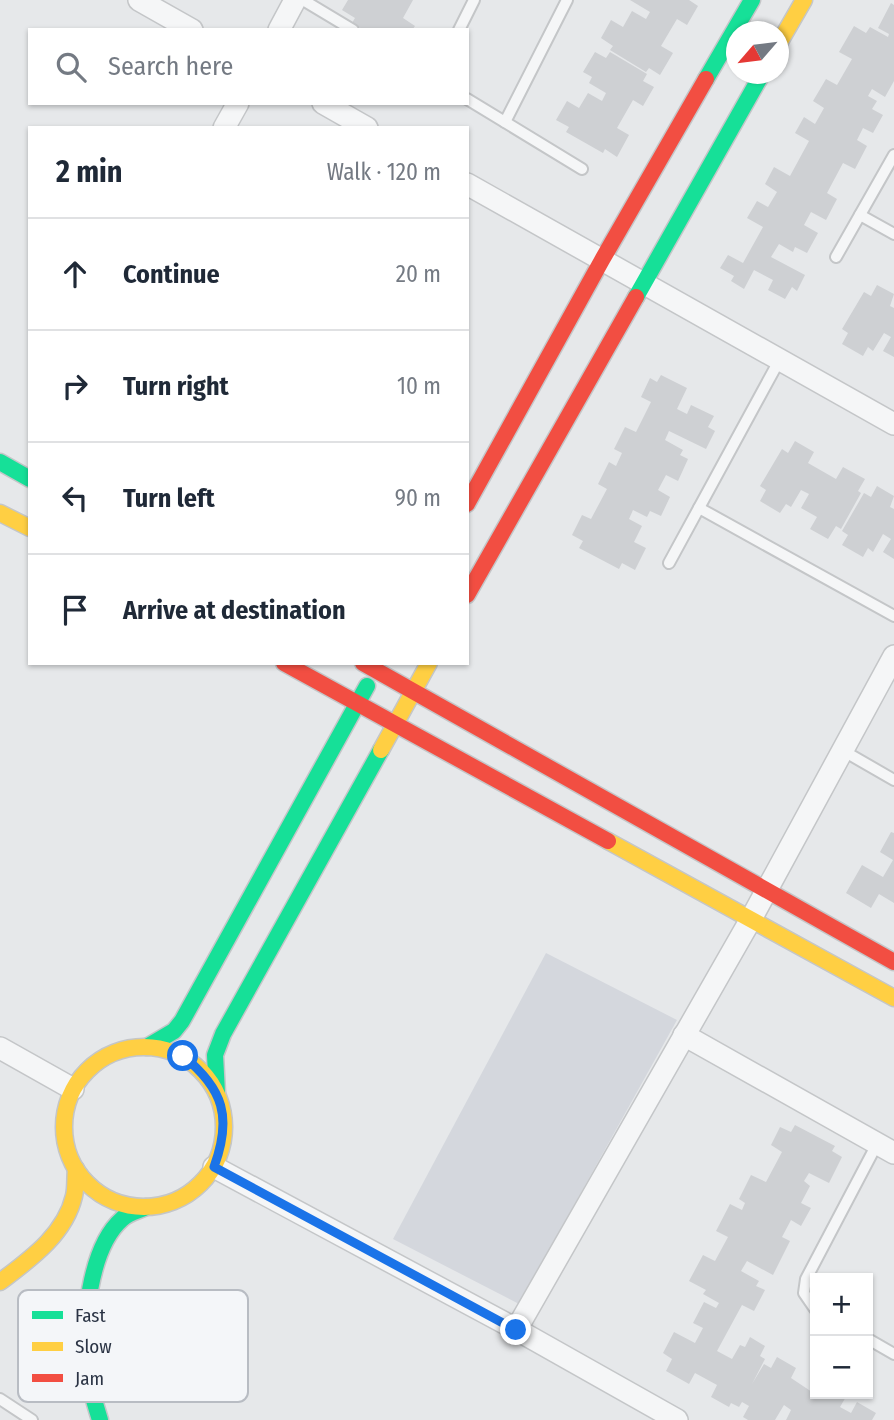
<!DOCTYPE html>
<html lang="en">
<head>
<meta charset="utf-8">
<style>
  body { margin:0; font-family:"Fira Sans Condensed",sans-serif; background:#f2f2f3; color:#1f2937 }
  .controls { position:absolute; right:21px; bottom:21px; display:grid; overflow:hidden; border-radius:0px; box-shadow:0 2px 5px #0004 }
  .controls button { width:63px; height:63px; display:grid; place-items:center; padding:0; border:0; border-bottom:2px solid #e0e1e3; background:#fff; color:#1f2937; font:35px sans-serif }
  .compass { position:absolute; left:726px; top:21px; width:63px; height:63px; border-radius:50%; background:#fff; box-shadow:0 2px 5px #0004; rotate:242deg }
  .stop { position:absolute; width:21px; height:21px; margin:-16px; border:5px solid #1a73e8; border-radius:50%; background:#fff }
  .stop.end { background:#1a73e8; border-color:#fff; box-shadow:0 2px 7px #0008 }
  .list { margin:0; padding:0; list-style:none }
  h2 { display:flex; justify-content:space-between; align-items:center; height:91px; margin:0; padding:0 28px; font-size:30px }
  h2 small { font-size:23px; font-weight:400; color:#747a83 }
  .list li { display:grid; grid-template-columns:46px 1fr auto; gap:21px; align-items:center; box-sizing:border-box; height:112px; padding:0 28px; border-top:2px solid #e0e1e3 }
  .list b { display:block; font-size:26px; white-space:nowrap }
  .list em { font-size:23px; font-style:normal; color:#747a83 }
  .icon { flex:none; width:38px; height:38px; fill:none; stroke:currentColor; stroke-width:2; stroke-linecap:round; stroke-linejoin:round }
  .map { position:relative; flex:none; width:894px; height:1420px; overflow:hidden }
  .search { position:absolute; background:#fff; box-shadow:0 2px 5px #0004; left:28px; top:28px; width:441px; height:77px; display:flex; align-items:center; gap:18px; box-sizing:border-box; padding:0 24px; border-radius:0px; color:#747a83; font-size:26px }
  .panel { position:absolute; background:#fff; box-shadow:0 2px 5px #0004; left:28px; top:126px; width:441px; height:539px; border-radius:0px }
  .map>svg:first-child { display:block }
  .built { fill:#d4d7dd }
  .building { fill:#ced0d3 }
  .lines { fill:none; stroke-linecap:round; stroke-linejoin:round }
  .lane-casing { stroke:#c4c6c8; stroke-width:14 }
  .street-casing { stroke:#c4c6c8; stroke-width:24 }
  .fast-casing { stroke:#c4c6c8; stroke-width:19 }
  .slow-casing { stroke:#c4c6c8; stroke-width:19 }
  .jam-casing { stroke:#c4c6c8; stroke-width:19 }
  .lane { stroke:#f5f6f7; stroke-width:10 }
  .street { stroke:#f5f6f7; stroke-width:21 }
  .fast { stroke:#16e098; stroke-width:16 }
  .slow { stroke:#ffcf43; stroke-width:16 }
  .jam { stroke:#f24e42; stroke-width:16 }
  .route { stroke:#1a73e8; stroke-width:9 }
  .key { fill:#f4f6f9; stroke:#b8bcc3; stroke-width:2 }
  .key-label { font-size:19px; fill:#2b3445 }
</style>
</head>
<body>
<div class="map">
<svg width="894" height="1420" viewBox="0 0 894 1420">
  <rect width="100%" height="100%" fill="#e6e8ea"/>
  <polygon class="built" points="546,953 677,1020 519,1304 393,1239"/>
  <g class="building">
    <polygon points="348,0 413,0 403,18 415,26 412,30 364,30 352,23 355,18 342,10"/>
    <polygon points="630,0 689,0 698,6 687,25 677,19 661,46 673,53 660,75 649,68 646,72 610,50 613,46 601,38 611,20 623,27 632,11 646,19 650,12"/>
    <polygon points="891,3 894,5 894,81 885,97 872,89 868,96 877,101 872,109 883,115 873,133 863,128 857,140 867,146 855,169 843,163 827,193 837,199 826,220 811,212 804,225 818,233 807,253 795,247 793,252 779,244 771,257 805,275 797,291 792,287 785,299 768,290 773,280 754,270 744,289 731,281 734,276 720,268 728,255 743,263 763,227 747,218 757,201 768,207 777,192 765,184 774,167 790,176 809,141 795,133 804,117 815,124 824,108 813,101 826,79 837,85 852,59 839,52 854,26 866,33 870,27 888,37 889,34 878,28"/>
    <polygon points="595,52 606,58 610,52 647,74 643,81 654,87 643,106 633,100 617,128 629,135 617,157 605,149 603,153 566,132 569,127 556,120 567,101 579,108 588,93 602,101 606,93 589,83 592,77 583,72"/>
    <polygon points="877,285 894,294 890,306 894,308 894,357 883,351 891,337 884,333 873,351 868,347 863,356 842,344 848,333 842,329 864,292 871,296"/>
    <polygon points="661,375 687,388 677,409 687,414 691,405 714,416 708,427 715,431 706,449 669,431 665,440 683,450 680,455 688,459 678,481 666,475 658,490 670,497 661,516 650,511 647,517 633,510 629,519 642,526 634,542 646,548 635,570 622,563 619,569 579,548 583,541 572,535 582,515 591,519 607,489 598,484 609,462 616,466 622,453 614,449 625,427 636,432 651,402 641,397 650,378 657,382"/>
    <polygon points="795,441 814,452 808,463 836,479 843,467 865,479 858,491 861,493 841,529 836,526 828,539 810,529 817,517 801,508 809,494 801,490 791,507 786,504 780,513 760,501 766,490 760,486 782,449 788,453"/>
    <polygon points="877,486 894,496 890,507 894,509 894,559 883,552 891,539 883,534 873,552 868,548 863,557 842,545 848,535 842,531 864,493 871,497"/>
    <polygon points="891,832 894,833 894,903 879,894 871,908 846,893 862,865 883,877 893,860 880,852"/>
    <polygon points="795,1125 835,1146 832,1151 842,1157 829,1183 809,1173 804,1181 810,1186 801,1203 811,1208 801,1226 791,1220 782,1237 790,1241 773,1275 747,1261 741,1271 759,1281 756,1286 765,1290 754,1311 742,1305 717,1351 732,1359 740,1345 745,1347 750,1337 765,1346 760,1356 765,1359 752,1384 764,1364 771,1368 777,1357 796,1368 791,1378 815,1394 845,1394 847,1395 840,1407 851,1413 857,1402 876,1413 872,1420 786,1420 791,1410 784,1405 775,1420 748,1420 743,1417 749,1406 742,1402 739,1407 731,1403 729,1407 711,1397 717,1385 695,1373 689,1384 666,1371 672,1359 663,1353 674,1332 695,1343 703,1328 693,1323 704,1302 716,1308 719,1303 703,1294 706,1290 689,1281 703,1255 715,1261 728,1237 716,1231 730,1204 742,1210 745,1203 739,1199 751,1175 766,1182 782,1152 771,1145 780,1127 791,1132"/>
  </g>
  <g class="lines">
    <g class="lane-casing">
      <g id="lane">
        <polyline points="303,0 353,30"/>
        <polyline points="459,30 474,0"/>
        <polyline points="467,99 582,169"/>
        <polyline points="505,122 567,0"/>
        <polyline points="860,215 894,234"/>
        <polyline points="836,257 894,155"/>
        <polyline points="699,508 894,616"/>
        <polyline points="669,563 780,359"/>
        <polyline points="842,750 894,780"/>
        <polyline points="815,1309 804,1293 806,1279 877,1144"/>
        <polyline points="868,1339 894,1354"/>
        <polyline points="0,1399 32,1420"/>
      </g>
    </g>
    <g class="street-casing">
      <g id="street">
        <polyline points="139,0 192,30"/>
        <polyline points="279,30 295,0"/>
        <polyline points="323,103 367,128"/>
        <polyline points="224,128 238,103"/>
        <polyline points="467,184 894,424"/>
        <polyline points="684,1035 894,1153"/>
        <polyline points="0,1048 73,1089"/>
        <polyline points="214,1167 512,1327 677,1420"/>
        <polyline points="516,1330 751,919 894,656"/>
      </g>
    </g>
    <g class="fast-casing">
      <g id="fast">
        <polyline points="706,79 752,0"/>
        <polyline points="636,297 762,74"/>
        <polyline points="0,462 30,479"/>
        <polyline points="147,1047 174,1031 182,1021 367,686"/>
        <polyline points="217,1093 215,1055 223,1034 381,750"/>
        <path d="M100 1420C95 1403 89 1386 87 1368 82 1326 89 1248 122 1219 128 1213 138 1211 146 1207"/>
      </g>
    </g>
    <g class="slow-casing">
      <g id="slow">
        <polyline points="778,45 804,0"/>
        <polyline points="0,513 30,528"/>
        <polyline points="381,750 429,663"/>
        <polyline points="608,841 894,998"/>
        <circle cx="144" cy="1127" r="80"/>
        <path d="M0 1282C29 1260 65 1235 74 1196 76 1188 75 1178 76 1169"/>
      </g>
    </g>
    <g class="jam-casing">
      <g id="jam">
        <polyline points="467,504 602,260 706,79"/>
        <polyline points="467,595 636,297"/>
        <polyline points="284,663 608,841"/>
        <polyline points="363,663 894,962"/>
      </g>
    </g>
    <use href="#lane" class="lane"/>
    <use href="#street" class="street"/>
    <use href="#fast" class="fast"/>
    <use href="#slow" class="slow"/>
    <use href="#jam" class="jam"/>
  </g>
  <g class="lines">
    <path class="route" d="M183 1056C224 1089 232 1118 214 1167L516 1330"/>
  </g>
  <rect x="18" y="1290" width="230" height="112" rx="10" class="key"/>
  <rect x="32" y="1311" width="31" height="8" fill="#16e098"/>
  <rect x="32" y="1342" width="31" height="9" fill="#ffcf43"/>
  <rect x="32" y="1374" width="31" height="8" fill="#f24e42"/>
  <g class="key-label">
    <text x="75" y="1322">Fast</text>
    <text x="75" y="1353">Slow</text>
    <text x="75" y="1385">Jam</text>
  </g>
</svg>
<div class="controls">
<button>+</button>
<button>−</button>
</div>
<svg class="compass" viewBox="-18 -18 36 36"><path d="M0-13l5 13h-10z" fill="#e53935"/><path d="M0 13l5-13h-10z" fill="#747a83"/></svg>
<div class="stop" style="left:183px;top:1056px"></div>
<div class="stop end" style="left:516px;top:1330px"></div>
<div class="search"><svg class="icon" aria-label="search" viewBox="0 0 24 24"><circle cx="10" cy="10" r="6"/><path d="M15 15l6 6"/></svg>Search here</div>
<section class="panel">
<h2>2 min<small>Walk · 120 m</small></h2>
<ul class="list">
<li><svg class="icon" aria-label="ahead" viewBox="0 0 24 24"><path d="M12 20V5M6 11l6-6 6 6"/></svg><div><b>Continue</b></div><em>20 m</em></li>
<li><svg class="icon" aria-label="right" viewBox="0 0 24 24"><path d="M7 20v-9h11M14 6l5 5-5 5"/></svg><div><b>Turn right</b></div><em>10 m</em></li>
<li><svg class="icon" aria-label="left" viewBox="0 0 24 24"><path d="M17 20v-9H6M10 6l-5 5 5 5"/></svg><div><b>Turn left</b></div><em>90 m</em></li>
<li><svg class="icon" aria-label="arrive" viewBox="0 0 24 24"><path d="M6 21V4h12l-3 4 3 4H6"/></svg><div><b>Arrive at destination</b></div></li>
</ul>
</section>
</div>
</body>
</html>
